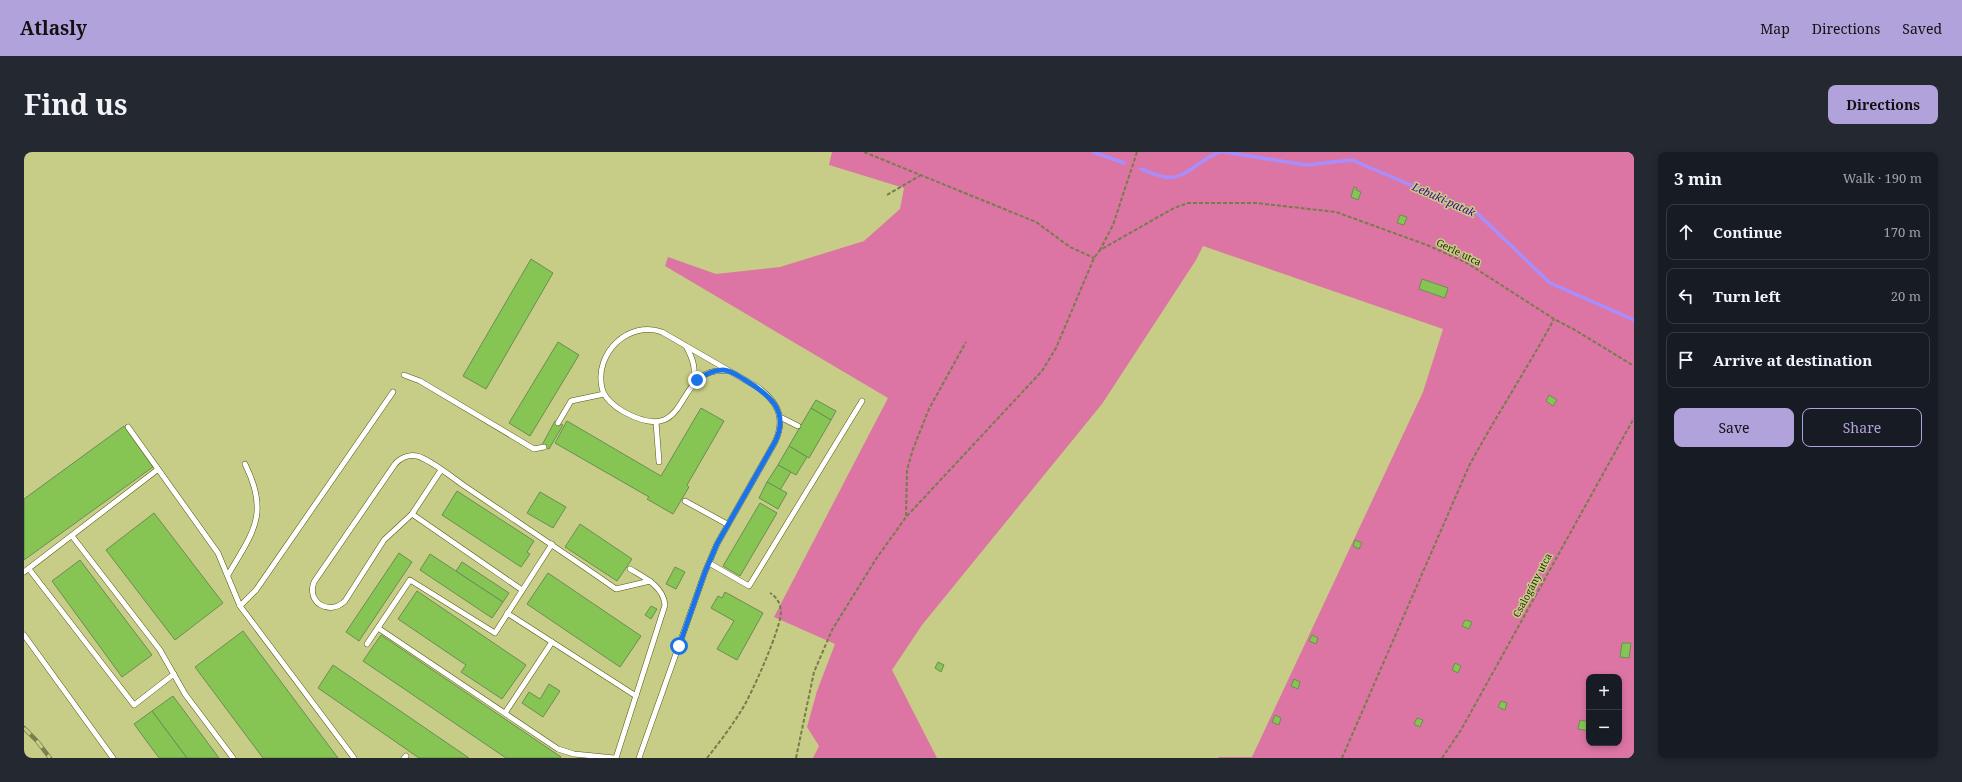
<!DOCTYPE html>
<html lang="en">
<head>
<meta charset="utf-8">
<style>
  body { margin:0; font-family:"Noto Serif",serif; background:#242831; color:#f1f3f6 }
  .controls { position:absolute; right:12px; bottom:12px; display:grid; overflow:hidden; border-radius:8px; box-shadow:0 2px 6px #0003 }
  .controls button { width:36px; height:36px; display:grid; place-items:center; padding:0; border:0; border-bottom:1px solid #363941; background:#171b24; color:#f1f3f6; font:20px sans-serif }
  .stop { position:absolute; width:12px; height:12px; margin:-9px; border:3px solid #1a73e8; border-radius:50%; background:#fff }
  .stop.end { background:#1a73e8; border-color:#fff; box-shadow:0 1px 4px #0008 }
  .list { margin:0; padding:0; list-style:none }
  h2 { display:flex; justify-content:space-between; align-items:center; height:52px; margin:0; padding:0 16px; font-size:17px }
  h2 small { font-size:13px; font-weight:400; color:#9ea1a6 }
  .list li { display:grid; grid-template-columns:26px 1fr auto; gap:12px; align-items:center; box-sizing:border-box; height:56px; margin:0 8px 8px; padding:0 8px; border:1px solid #363941; border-radius:8px }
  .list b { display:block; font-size:15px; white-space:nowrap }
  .list em { font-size:13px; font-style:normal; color:#9ea1a6 }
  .actions { display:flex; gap:8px; padding:12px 16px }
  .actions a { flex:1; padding:9px 0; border:1px solid #b2a2db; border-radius:8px; text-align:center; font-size:14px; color:#b2a2db }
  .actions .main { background:#b2a2db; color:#111 }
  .icon { flex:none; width:22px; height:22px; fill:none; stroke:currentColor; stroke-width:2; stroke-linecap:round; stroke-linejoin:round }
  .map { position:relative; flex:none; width:1610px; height:606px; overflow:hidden; border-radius:8px }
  header { display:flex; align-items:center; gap:24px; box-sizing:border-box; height:56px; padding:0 20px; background:#b2a2db; color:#111 }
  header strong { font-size:19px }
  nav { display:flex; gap:22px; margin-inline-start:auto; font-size:14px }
  .intro { display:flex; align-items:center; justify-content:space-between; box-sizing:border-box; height:96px; padding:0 24px }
  h1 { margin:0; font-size:28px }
  .button { padding:10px 18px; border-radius:8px; background:#b2a2db; color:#111; font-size:14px; font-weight:700 }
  main { display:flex; gap:24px; padding:0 24px }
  aside { flex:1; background:#171b24; border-radius:8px; box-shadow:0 2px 6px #0003 }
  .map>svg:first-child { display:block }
  .green { fill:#dc75a3; fill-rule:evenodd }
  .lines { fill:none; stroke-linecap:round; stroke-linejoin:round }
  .stream { stroke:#a88efc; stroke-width:3.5 }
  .building { fill:#86c453; stroke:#6b8d52 }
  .service-casing { stroke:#54580c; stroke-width:6 }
  .path { stroke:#787c4a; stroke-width:2; stroke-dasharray:4 2; stroke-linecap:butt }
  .service { stroke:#fff; stroke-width:5 }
  .rail-casing { stroke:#7b7f4c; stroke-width:4.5 }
  .rail { stroke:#c7cd86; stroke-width:3; stroke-dasharray:9; stroke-linecap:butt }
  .route { stroke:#1a73e8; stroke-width:5 }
  .labels { text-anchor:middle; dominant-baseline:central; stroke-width:3; stroke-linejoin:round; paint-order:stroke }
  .street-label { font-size:10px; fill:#282a0d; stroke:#c7cd86 }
  .water-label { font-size:11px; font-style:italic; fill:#43038e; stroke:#c7cd86 }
</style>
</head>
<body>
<header>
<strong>Atlasly</strong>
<nav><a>Map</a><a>Directions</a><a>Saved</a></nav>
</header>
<div class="intro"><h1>Find us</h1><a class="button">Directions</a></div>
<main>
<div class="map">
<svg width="1610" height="606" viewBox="0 0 1610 606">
  <rect width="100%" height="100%" fill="#c7cd86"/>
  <path class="green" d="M808 0H1610V606H1194L1195 605H1228L1399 240 1419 177 1179 94 1172 108 1078 252 898 473 868 518 913 606H789L795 594 783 575 793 539 811 492 750 465 864 246 641 114 644 105 692 122 756 115 840 89 876 57 880 36 805 13ZM1565 525H1595V591H1565Z"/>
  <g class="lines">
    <g class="stream">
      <polyline points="1069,0 1100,11"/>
      <polyline points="1200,0 1282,13 1328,8 1453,61 1526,131 1610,168"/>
      <path d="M1117 17C1125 20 1133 24 1141 25 1162 29 1176 6 1196 0"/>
    </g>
  </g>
  <g class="building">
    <polygon points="1330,35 1333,36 1332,38 1337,40 1334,48 1327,45"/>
    <polygon points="1376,63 1383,65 1380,73 1373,71"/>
    <polygon points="507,107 529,121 462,237 439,224"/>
    <polygon points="1398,127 1424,136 1421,146 1395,137"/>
    <polygon points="534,190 555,203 506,284 485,271"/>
    <polygon points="1525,243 1533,248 1529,254 1522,249"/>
    <polygon points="792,248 812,259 807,268 787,256"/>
    <polygon points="677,256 700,269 663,333 665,335 649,362 623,347 625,345 531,291 543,269 637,324"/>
    <polygon points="787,256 807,268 785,306 765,294"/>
    <polygon points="531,269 539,273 525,297 518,293"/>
    <polygon points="100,274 129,315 0,408 0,347"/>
    <polygon points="765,294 783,305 772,323 754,313"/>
    <polygon points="754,313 767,320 756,338 743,330"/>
    <polygon points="743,330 763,341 754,357 735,346"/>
    <polygon points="433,339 510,389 503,400 506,402 497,415 418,363"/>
    <polygon points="516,340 542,355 529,376 503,361"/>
    <polygon points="736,351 753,361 716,424 699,414"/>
    <polygon points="130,361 199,451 151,488 82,398"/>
    <polygon points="556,372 608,407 593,429 541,395"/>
    <polygon points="1331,388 1338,391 1335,397 1329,394"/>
    <polygon points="375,401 388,410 335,489 322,480"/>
    <polygon points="406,402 479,450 468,466 396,418"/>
    <polygon points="56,408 128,503 98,525 28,429"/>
    <polygon points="438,410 485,441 479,450 432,419"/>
    <polygon points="651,415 661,420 652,437 642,432"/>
    <polygon points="524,421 617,484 596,515 503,452"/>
    <polygon points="393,439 502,513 478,547 437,520 442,513 374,467"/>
    <polygon points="701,440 739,461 713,508 693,497 710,469 687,456 694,444 698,446"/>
    <polygon points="627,454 633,457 627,467 621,463"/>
    <polygon points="1441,468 1448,470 1445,477 1438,474"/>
    <polygon points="219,479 314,606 239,606 171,515"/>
    <polygon points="357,483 537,605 536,606 482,606 339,509"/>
    <polygon points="1288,483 1294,486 1292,492 1285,489"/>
    <polygon points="1598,491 1607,491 1605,506 1596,505"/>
    <polygon points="914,510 920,513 917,520 911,516"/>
    <polygon points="1431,511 1437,514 1434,521 1428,518"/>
    <polygon points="309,513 445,606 395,606 294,536"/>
    <polygon points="1270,527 1276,530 1274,537 1267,534"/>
    <polygon points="525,532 536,539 519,565 498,551 505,540 516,547"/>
    <polygon points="149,544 195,606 163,606 128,559"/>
    <polygon points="1477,549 1483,551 1481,558 1474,555"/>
    <polygon points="128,559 163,606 135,606 110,572"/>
    <polygon points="1251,563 1257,566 1255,573 1248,570"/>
    <polygon points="1393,566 1399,568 1396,575 1390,572"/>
    <polygon points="1556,568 1565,570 1565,579 1554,577"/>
  </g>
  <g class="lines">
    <g class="service-casing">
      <g id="service">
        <path d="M662 194C669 207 673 218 668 232"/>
        <polyline points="380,223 396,229 510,297 520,295"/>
        <polyline points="756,265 774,274"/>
        <polyline points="632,270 635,310"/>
        <polyline points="534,271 547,249 580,242"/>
        <polyline points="104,275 194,401 216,454 330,606"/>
        <path d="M417 318 388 362 360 388 321 449C306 464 282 451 290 430L371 312C376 306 385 302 393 304 406 307 430 327 442 335 492 369 542 402 592 437L626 429"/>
        <polyline points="661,349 703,372"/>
        <polyline points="388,362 498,438"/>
        <polyline points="48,384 136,498 161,542 209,606"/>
        <polyline points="685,411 725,434 838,249"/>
        <polyline points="5,417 110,553 150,522"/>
        <polyline points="0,420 133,318"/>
        <path d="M204 423C229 380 246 362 221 312"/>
        <polyline points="216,454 232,438 369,240"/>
        <polyline points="483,461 612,544"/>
        <polyline points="354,476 534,597 550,602 590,606"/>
        <polyline points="0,483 89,606"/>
        <polyline points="343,492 386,428 471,481 528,392"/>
        <polyline points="481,561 528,490"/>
        <polyline points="380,606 382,604"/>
        <path d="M592 606 641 453C639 434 621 426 606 417"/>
        <path d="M615 606 681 420 693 392 751 290C762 266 754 251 735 236L638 180C605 168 570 201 578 236 580 246 591 255 600 260 671 298 646 212 705 219"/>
      </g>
    </g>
    <g class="path">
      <polyline points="840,0 1012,70 1046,95 1070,106"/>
      <polyline points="1113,0 1089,73 1076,98 1150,56 1164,51 1232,51 1312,60 1403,93 1443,111 1530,167 1551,178 1610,214"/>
      <polyline points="863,43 897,23"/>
      <polyline points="882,364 883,318 889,297 905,257 942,190"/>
      <path d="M683 606C695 591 707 575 717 559 727 544 758 474 757 459 756 451 753 445 746 441"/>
      <polyline points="772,606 790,520 808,478 852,407 882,365 1018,219 1032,196 1070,106 1076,98"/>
      <path d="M1318 606 1445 314C1472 264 1503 217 1530 167"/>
      <polyline points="1418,606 1437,578 1610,266"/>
    </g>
    <use href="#service" class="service"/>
    <g class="rail-casing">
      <polyline id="rail" points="0,576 13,589 26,606"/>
    </g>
    <use href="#rail" class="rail"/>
  </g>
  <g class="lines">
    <path class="route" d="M655 494 681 420 693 392 751 290C766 259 746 243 721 228 714 224 707 218 699 218 689 218 681 222 673 228"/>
  </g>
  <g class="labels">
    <g class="street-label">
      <text transform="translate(1435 100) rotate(26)">Gerle utca</text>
      <text transform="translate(1508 433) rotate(-62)">Csalogány utca</text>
    </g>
    <g class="water-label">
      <text transform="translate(1420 47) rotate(24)">Lebuki-patak</text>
    </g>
  </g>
</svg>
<div class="controls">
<button>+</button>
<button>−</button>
</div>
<div class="stop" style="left:655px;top:494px"></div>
<div class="stop end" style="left:673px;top:228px"></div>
</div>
<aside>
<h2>3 min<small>Walk · 190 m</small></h2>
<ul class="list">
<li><svg class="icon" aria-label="ahead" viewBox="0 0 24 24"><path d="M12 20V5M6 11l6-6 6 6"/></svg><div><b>Continue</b></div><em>170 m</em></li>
<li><svg class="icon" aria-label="left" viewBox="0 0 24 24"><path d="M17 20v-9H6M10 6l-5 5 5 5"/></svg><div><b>Turn left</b></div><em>20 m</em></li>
<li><svg class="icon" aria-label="arrive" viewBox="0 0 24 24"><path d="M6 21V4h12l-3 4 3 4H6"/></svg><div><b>Arrive at destination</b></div></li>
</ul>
<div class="actions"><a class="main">Save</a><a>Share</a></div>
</aside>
</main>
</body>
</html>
